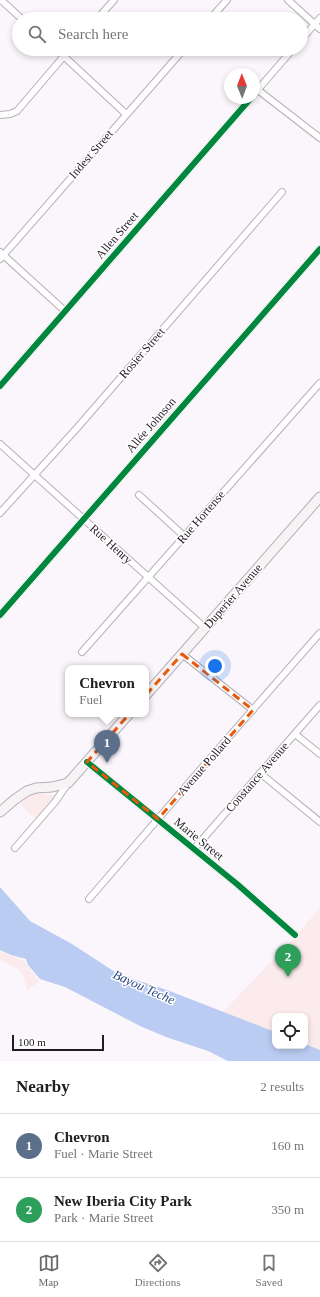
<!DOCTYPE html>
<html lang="en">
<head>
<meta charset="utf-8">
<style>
  body { margin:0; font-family:Georgia,serif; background:#f6f6f6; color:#202124 }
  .controls { position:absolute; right:12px; bottom:12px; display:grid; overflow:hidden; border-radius:8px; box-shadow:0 2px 6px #0003 }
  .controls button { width:36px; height:36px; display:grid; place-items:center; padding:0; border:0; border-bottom:1px solid #e0e0e0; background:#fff; color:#202124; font:20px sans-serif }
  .compass { position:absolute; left:224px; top:68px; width:36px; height:36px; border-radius:50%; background:#fff; box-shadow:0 2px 6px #0003; rotate:359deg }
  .scale { position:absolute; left:12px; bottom:10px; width:92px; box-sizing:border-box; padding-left:4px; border:2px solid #231c23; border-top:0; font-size:11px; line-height:14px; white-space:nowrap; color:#231c23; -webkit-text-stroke:3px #fff; paint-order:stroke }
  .you { position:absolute; left:215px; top:666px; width:14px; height:14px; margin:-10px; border:3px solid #fff; border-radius:50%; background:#1a73e8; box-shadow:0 0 0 6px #1a73e833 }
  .badge { display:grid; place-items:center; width:26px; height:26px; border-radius:50%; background:#6f686f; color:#fff; font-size:13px; font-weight:700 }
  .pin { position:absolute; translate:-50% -33px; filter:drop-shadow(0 1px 2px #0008) }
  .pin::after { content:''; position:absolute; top:21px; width:14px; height:12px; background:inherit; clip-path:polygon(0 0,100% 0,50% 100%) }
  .popup { position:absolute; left:65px; top:665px; width:84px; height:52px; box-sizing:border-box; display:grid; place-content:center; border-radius:8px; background:#fff; filter:drop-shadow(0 1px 3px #0005); font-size:13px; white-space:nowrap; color:#757577 }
  .popup b { font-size:15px; color:#202124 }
  .popup::after { content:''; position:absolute; left:50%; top:100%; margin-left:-8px; border:8px solid transparent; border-top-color:#fff }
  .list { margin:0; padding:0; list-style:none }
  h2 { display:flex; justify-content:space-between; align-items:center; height:52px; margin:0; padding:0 16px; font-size:17px }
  h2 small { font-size:13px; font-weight:400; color:#757577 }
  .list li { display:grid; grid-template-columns:26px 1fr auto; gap:12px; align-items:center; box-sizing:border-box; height:64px; padding:0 16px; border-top:1px solid #e0e0e0 }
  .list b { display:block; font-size:15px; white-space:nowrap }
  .list p { margin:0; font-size:13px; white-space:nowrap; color:#757577 }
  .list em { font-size:13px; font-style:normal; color:#757577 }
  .icon { flex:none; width:22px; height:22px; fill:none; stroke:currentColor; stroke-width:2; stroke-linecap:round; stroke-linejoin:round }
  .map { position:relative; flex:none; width:320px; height:1061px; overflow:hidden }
  .search { position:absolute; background:#fff; box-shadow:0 2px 6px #0003; left:12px; right:12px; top:12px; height:44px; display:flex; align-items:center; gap:10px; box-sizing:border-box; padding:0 14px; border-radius:22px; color:#757577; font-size:15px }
  .sheet { height:180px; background:#fff }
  nav { display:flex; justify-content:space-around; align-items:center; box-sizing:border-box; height:56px; border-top:1px solid #e0e0e0; background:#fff; font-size:11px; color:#757577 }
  nav a { display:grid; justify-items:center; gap:2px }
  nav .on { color:#6f686f }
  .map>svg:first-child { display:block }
  .green { fill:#fcebec }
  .water { fill:#baccf2 }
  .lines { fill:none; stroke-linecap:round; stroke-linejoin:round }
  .street-casing { stroke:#b6b0b7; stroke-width:8 }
  .secondary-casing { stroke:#b6b0b7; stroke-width:11 }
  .street { stroke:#fefefe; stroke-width:6 }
  .secondary { stroke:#f7f3f5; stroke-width:9 }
  .cycleway-casing { stroke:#fff; stroke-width:8 }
  .cycleway { stroke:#00873e; stroke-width:6 }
  .marked { fill:none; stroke:#e8590c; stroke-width:3; stroke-dasharray:8 5; stroke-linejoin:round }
  .labels { text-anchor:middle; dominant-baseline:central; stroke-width:3; stroke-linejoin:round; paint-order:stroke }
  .street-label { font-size:12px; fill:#231c23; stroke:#fff }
  .water-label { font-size:13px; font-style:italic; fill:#274684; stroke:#fff }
</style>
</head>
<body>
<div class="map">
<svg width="320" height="1061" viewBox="0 0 320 1061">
  <rect width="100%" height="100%" fill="#fbf6fb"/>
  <g class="green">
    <polygon points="34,794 56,795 36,820 20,804 27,797"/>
    <polygon points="320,908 320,1050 305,1044 305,1016 275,1016 275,1032 223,1012 290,942"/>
    <path d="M0 951 24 961 39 981 27 991C23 968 20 969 0 960Z"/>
  </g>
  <polygon class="water" points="0,887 30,921 72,944 118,974 167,990 275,1032 275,1046 305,1046 305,1044 320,1050 320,1061 228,1061 208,1051 166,1037 140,1026 65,987 40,979 28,965 26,959 11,955 0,950"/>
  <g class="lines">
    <g class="street-casing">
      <g id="street">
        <polyline points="1,0 22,19"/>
        <polyline points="288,0 320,29"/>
        <polyline points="97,19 114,0"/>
        <polyline points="210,19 227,0"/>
        <polyline points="301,40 320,18"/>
        <polyline points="56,49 126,114"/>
        <polyline points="258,90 320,138"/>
        <polyline points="254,94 293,49"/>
        <polyline points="0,115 10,114 17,111 70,49"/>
        <polyline points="0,252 65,311"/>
        <polyline points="0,259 184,49"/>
        <polyline points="0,386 251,98"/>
        <polyline points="0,444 205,628"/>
        <polyline points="139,495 184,536"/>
        <polyline points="0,513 77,428 282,192"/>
        <polyline points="0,615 320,249"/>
        <polyline points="82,652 320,383"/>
        <polyline points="182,654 253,710"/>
        <polyline points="295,734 320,754"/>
        <polyline points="87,762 237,884 295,935"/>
        <polyline points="260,773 320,822"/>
        <polyline points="15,848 55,802 68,783"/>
        <polyline points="194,849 320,705"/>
        <polyline points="89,899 213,755 320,633"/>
      </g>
    </g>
    <g class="secondary-casing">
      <g id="secondary">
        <polyline points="146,695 320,497"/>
        <polyline points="0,812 14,800 27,791 36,788 52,787 68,783 129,714"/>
      </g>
    </g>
    <use href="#street" class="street"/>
    <use href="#secondary" class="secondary"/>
    <g class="cycleway-casing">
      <g id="cycleway">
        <polyline points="0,386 251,98"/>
        <polyline points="0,615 320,249"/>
        <polyline points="87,762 237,884 295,935"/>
      </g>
    </g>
    <use href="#cycleway" class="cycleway"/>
  </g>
  <path class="marked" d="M182 654 253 710 158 819 87 762Z"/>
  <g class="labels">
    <g class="street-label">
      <text transform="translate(91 154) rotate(-49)">Indest Street</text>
      <text transform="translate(117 235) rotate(-49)">Allen Street</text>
      <text transform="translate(142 353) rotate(-49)">Rosier Street</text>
      <text transform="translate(151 425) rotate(-49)">Allée Johnson</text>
      <text transform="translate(201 517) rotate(-49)">Rue Hortense</text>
      <text transform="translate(111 544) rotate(42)">Rue Henry</text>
      <text transform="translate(233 596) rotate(-49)">Duperier Avenue</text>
      <text transform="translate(204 766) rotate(-49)">Avenue Pollard</text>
      <text transform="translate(257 777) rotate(-49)">Constance Avenue</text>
      <text transform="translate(199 839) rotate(39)">Marie Street</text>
    </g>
    <g class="water-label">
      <text transform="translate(144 987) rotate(24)">Bayou Teche</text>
    </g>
  </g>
</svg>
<div class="controls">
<button><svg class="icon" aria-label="locate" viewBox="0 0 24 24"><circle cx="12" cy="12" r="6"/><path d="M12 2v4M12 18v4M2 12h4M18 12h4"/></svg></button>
</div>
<svg class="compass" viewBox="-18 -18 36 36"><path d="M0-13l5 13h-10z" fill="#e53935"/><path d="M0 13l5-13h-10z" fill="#757577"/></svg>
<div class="scale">100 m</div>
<div class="you"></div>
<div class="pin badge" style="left:107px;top:763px;background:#5c6f8a">1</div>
<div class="popup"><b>Chevron</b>Fuel</div>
<div class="pin badge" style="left:288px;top:977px;background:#2e9e5b">2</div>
<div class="search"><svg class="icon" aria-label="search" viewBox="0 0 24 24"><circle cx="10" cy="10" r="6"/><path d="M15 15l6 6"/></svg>Search here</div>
</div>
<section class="sheet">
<h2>Nearby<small>2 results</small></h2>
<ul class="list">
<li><span class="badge" style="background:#5c6f8a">1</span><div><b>Chevron</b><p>Fuel · Marie Street</p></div><em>160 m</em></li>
<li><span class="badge" style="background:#2e9e5b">2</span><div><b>New Iberia City Park</b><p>Park · Marie Street</p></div><em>350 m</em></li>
</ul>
</section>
<nav>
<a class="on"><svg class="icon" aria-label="map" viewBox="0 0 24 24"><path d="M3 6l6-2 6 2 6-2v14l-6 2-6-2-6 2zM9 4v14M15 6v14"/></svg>Map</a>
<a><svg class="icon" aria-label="directions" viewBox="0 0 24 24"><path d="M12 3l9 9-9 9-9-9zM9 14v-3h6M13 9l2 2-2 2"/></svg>Directions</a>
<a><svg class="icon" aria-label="saved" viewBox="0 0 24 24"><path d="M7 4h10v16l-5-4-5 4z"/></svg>Saved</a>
</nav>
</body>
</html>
